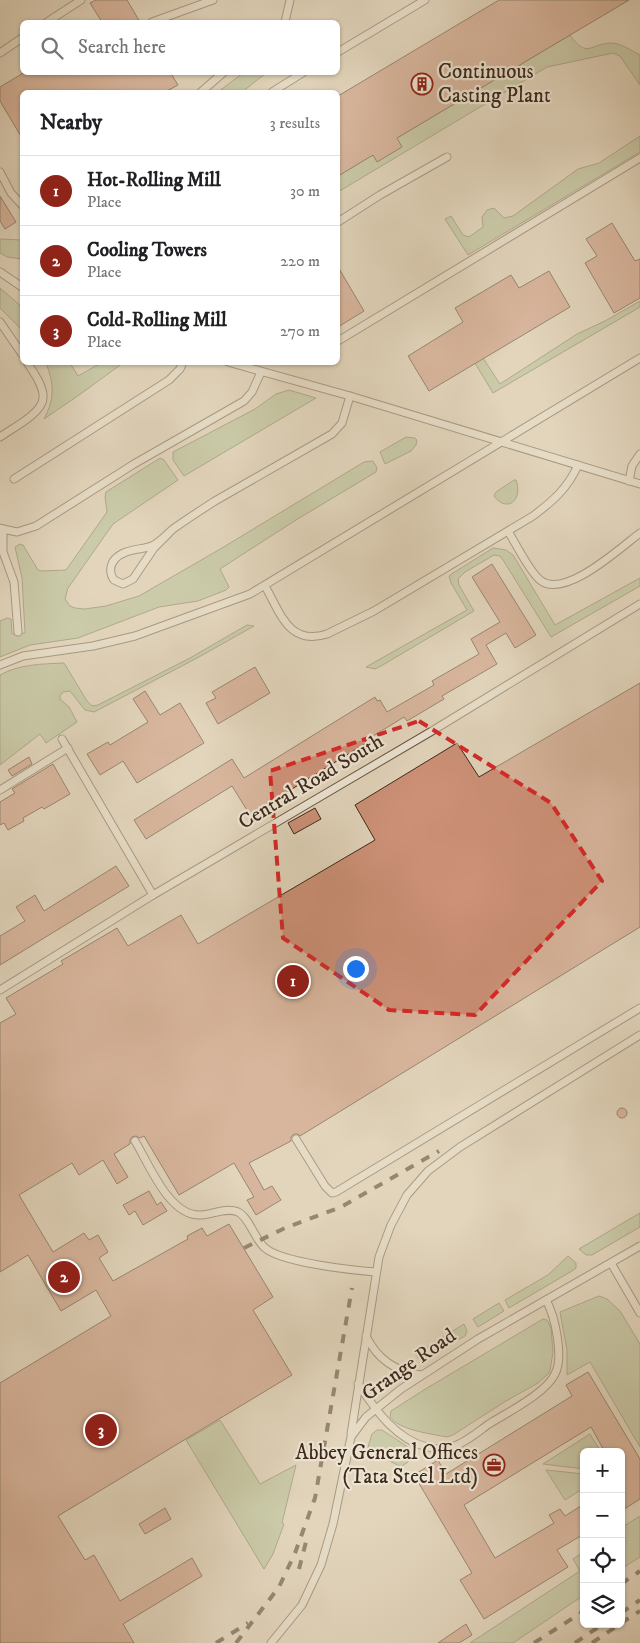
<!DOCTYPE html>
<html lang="en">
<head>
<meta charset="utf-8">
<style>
  body { margin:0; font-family:"IM FELL DW Pica",serif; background:#f6f6f6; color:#202124 }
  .controls { position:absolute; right:15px; bottom:15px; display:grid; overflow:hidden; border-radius:8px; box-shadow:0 1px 4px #0004 }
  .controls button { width:45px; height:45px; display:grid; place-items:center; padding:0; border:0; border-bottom:1px solid #e0e0e0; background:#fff; color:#202124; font:25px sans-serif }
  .you { position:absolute; left:355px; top:968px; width:18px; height:18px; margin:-12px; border:4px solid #fff; border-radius:50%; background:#1a73e8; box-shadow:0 0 0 8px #1a73e833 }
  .badge { display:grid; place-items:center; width:32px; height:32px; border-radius:50%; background:#8f2418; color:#fff; font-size:16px; font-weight:700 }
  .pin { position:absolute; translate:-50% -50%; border:2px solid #fff; box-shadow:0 1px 5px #0006 }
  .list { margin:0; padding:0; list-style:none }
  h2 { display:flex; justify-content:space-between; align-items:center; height:65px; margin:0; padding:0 20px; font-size:21px }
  h2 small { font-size:16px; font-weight:400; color:#757577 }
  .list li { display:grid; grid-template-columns:32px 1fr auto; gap:15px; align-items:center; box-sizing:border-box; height:70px; padding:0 20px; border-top:1px solid #e0e0e0 }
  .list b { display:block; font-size:19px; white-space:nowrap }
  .list p { margin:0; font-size:16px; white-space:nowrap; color:#757577 }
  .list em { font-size:16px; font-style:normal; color:#757577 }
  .icon { flex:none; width:28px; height:28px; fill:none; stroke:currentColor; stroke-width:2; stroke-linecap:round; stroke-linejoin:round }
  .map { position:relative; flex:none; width:640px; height:1643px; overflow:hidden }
  .search { position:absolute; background:#fff; box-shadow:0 1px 4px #0004; left:20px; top:20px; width:320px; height:55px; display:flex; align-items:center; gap:12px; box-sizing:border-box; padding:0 18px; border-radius:8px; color:#757577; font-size:19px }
  .panel { position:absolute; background:#fff; box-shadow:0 1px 4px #0004; left:20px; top:90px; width:320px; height:275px; border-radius:8px }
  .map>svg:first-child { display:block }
  .green { fill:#b0be93; stroke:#767456 }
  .building { fill:#cd9178; stroke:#3d291a }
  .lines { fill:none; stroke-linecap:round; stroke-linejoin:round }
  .service-casing { stroke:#665442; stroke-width:9 }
  .service { stroke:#ece4d3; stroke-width:7 }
  .rail { stroke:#3d291a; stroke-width:4; stroke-dasharray:9 9; stroke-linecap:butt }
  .marked { fill:none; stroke:#d62828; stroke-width:4; stroke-dasharray:10 6; stroke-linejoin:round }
  .labels { text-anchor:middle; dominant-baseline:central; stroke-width:4.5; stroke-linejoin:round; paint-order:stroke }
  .poi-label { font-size:21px; fill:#3d291a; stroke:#ece4d3; text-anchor:start }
  .street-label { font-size:21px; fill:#3d291a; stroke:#ece4d3 }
</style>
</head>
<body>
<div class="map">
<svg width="640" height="1643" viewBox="0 0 640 1643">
  <rect width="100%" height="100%" fill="#e2d5bc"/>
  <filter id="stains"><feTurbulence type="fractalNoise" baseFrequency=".004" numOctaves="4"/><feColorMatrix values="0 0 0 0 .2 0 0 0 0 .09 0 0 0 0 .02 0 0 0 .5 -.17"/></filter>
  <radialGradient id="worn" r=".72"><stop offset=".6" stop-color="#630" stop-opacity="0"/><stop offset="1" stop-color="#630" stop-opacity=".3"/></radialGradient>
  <g class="green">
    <path d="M570 35C587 59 590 44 611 43 621 43 632 51 640 55V85L620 56 613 53 547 67 338 192V176L373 155 377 161 397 138Z"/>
    <polygon points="243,73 266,73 242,92 218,92"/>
    <polygon points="640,136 640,152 468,255 445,219 451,216 463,235 469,237 483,227 482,217 487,210 494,208 504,218 513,216 578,169 599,163"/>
    <polygon points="0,239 22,240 22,259 7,257 0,253"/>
    <polygon points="0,288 22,307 22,330 0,308"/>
    <polygon points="640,301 640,307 493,393 475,363 483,358 500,384 577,334 605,321"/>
    <path d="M46 363H70L78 376 101 363H123L79 395 44 419C55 398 54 384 46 363Z"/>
    <polygon points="289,390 316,398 184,476 173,460 173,452 255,409 276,394"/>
    <polygon points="406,437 415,438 417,440 416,445 411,451 385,464 380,452"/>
    <polygon points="160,458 164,460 178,480 113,524 68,588 65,599 70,606 75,608 85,609 106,606 139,596 222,548 364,462 373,461 377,468 376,472 296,520 220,569 229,587 226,590 198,601 159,607 78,638 30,645 0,657 0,621 7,618 11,619 12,634 25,633 22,578 15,547 20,544 23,545 38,570 42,571 66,570 107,512 105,497 106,492"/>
    <path d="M514 480H516C523 499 508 514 494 496L496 492Z"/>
    <polygon points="493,548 506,550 513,555 555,625 640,578 640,586 551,637 503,560 500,556 494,555 465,572 458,579 459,585 474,611 381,666 375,669 366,667 467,610 451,583 449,576 453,573"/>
    <path d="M247 625 254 626 199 657 94 712 85 710 70 691 63 692 60 696V699L69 707 77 722 46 743 40 734 0 765V675C19 664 43 664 64 663L87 701 92 706 98 705 190 658Z"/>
    <polygon points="640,1213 640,1227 592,1255 586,1255 579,1249"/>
    <polygon points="568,1256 576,1263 576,1268 572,1271 509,1308 505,1300 548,1275"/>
    <polygon points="599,1296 607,1299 620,1311 640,1344 640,1447 590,1362 567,1375 567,1350 560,1312"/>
    <polygon points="499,1303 504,1311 478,1327 473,1319"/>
    <path d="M543 1319 547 1320 551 1328 553 1352 550 1371 548 1374 538 1383 506 1401 453 1435 447 1437C432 1434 399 1430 390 1417L391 1411 427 1388Z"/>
    <polygon points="464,1324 467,1331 465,1336 423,1359 418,1358 416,1354"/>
    <polygon points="220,1420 260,1484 296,1465 282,1523 284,1524 273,1554 264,1569 186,1440"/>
    <polygon points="377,1430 382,1430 411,1449 414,1454 413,1458 401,1467 386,1459 372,1457 368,1447 372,1434"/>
    <polygon points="590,1434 601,1452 584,1452 584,1469 543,1464"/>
    <polygon points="546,1470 584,1474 584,1488 565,1500"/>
    <polygon points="640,1516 640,1557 621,1569 621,1528"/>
    <polygon points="584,1552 584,1595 513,1643 470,1643 580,1571 573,1559"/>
  </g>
  <g class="building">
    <polygon points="96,0 127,0 140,22 102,22 90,3"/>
    <polygon points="499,0 629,0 397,138 402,147 377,162 373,155 338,176 338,96"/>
    <polygon points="25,72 170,72 178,85 165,92 22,92 22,138 0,101 0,87"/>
    <polygon points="0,196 16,222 5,229 0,221"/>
    <polygon points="612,223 635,261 640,259 640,298 614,313 585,263 597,256 586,239"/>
    <polygon points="338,267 364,311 338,327"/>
    <polygon points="549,271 570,307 429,391 408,356 463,322 455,308 511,275 519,288"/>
    <polygon points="492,564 536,635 515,648 506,633 486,645 497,664 442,696 444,699 407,721 404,717 365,741 366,743 250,815 232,786 146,839 134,820 232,759 244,778 375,697 377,701 380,700 387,712 434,685 432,681 479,654 471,639 500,622 472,577"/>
    <polygon points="255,667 270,693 218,724 206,703 216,698 212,692"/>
    <polygon points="640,683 640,927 300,1136 298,1134 294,1134 291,1137 291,1141 249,1163 264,1190 272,1186 281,1200 256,1215 247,1200 254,1197 234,1163 179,1195 144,1136 140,1138 136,1136 132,1137 130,1140 130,1144 114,1154 128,1177 117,1184 103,1160 79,1175 72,1163 19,1195 53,1252 84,1233 89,1240 98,1235 108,1252 99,1258 113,1281 188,1239 187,1236 202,1228 207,1236 229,1224 273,1297 253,1310 292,1375 58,1516 85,1560 94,1555 120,1601 192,1558 202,1576 123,1624 134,1643 0,1643 0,1383 111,1316 96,1290 61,1311 28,1255 0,1272 0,1023 16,1014 6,998 63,964 61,961 117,928 128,946 181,915 198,944 375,840 355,805 457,743 479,777"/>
    <polygon points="145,691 160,715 180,703 204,743 137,783 123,761 100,775 87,754 108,742 110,745 148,722 133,699"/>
    <polygon points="29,757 32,764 12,776 8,770"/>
    <polygon points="53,764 70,794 44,809 42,807 23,818 24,821 8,830 4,823 0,825 0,802 15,793 12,789"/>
    <polygon points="315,808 321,819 294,834 288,823"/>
    <polygon points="116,866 129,886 0,965 0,936 25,921 16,907 35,895 44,911"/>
    <circle cx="622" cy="1113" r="5"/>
    <polygon points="149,1191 157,1205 161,1202 167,1211 143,1225 135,1211 129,1215 123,1205"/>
    <polygon points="588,1372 640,1459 640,1499 621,1511 621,1452 605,1452 591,1427 464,1505 495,1558 554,1523 549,1515 560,1509 565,1516 584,1504 584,1534 557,1550 568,1567 484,1619 460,1580 472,1573 414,1475 438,1460 446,1474 572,1396 566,1385"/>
    <polygon points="165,1508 171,1519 145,1534 139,1524"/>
    <polygon points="466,1624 472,1635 459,1643 438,1643"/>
  </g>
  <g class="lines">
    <g class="service-casing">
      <g id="service">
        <polyline points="47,22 81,0"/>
        <polyline points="152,22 213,0"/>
        <polyline points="285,22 290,0"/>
        <polyline points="338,52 425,0"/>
        <polyline points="0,53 22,38"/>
        <polyline points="201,92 224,72"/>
        <polyline points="272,92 304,72"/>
        <polyline points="0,172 11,193 22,205"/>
        <polyline points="338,222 380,195 447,157"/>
        <polyline points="0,272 22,287"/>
        <polyline points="0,322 22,354"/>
        <polyline points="338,341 640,158"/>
        <polyline points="228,362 350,396 640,484"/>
        <path d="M0 437C11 429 43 413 43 398 44 386 33 372 27 362"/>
        <polyline points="14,479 169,380 180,369 183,362"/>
        <polyline points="629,481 632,466 640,454"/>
        <polyline points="0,528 3,529 3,552 14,582 18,632"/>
        <polyline points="3,529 17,532 36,526 134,464 244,401 252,392 261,372"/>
        <path d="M508 531C516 544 529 571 540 580 564 600 620 548 640 533"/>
        <path d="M169 533 154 548 133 579 123 584 114 580C109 573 110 565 115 559 124 549 140 550 152 546 160 542 166 535 173 529 187 519 201 510 215 501L332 434 342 423 350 396"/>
        <path d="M265 586C281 614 289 646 327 634L374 611 533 516C553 501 568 488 578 465"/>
        <polyline points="0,665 23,656 93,646 135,636 250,594 640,358"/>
        <polyline points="62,739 153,895"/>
        <polyline points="0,790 68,748"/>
        <polyline points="0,990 153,895 432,731 640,604"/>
        <polyline points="296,1139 325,1186 332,1193 336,1192 640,1008"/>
        <path d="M135 1141C149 1164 169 1216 200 1215 211 1215 226 1207 238 1212 249 1217 255 1240 265 1248 283 1263 352 1270 376 1272"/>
        <polyline points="611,1263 640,1313"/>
        <path d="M366 1336C378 1360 395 1371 421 1375"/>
        <path d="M358 1384C376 1410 395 1439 427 1447 437 1450 448 1449 457 1445 469 1440 479 1431 489 1424 508 1412 545 1394 555 1374 564 1357 555 1316 546 1300"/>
        <polyline points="351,1434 379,1257 391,1225 407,1195 428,1171 460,1147 640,1035"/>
        <polyline points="271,1643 302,1605 321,1565 333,1524 351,1437 366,1417 401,1389 478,1339 640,1246"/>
      </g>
    </g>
    <use href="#service" class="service"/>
    <g class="rail">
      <polyline points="244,1248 285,1228 341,1207 439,1151"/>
      <polyline points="299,1569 306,1542"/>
      <polyline points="621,1584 640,1571"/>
      <polyline points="621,1613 640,1600"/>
      <polyline points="621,1623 640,1611"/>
      <polyline points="216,1643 248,1623"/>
      <polyline points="236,1643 279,1587 295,1553 315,1498 352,1288"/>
      <polyline points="534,1643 584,1611"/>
      <polyline points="575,1643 603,1624"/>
      <polyline points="592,1643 620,1624"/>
    </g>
  </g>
  <path d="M0 0H640V1643H0ZM419 721 551 803 602 881 475 1015 389 1010 283 938 270 771Z" fill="#e2d5bc" fill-opacity=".55" fill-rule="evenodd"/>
  <path class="marked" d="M419 721 551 803 602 881 475 1015 389 1010 283 938 270 771Z"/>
  <defs>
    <g id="building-ring" transform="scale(1.125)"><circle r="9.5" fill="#ece4d3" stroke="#8f2418" stroke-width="1.5"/><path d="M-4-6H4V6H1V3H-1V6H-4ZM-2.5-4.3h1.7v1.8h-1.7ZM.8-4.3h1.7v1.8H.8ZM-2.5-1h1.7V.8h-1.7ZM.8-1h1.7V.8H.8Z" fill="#8f2418"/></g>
    <g id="office-ring" transform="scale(1.125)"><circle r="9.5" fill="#ece4d3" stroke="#8f2418" stroke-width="1.5"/><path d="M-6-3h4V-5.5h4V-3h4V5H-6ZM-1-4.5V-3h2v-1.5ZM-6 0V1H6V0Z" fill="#8f2418"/></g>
  </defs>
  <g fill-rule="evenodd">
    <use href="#building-ring" x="422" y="84"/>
    <use href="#office-ring" x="494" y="1465"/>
  </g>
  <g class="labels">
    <g class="poi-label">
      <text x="438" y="72">Continuous<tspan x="438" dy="24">Casting Plant</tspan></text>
      <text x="478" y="1453" text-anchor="end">Abbey General Offices<tspan x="478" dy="24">(Tata Steel Ltd)</tspan></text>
    </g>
    <g class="street-label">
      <text transform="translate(311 782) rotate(-31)">Central Road South</text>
      <text transform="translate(409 1365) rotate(-35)">Grange Road</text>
    </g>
  </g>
  <rect width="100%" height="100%" filter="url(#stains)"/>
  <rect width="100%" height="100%" fill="url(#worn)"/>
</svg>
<div class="controls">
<button>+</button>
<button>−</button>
<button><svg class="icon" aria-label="locate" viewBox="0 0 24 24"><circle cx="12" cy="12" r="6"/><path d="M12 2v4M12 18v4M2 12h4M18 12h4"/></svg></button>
<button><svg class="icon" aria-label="layers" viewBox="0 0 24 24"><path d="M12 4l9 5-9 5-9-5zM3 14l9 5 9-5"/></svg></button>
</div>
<div class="you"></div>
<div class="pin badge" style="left:293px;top:981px">1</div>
<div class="pin badge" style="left:64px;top:1277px">2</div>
<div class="pin badge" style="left:101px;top:1430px">3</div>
<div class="search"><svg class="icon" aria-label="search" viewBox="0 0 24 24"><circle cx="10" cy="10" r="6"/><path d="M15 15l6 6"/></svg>Search here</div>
<section class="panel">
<h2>Nearby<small>3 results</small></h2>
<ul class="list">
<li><span class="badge">1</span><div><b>Hot-Rolling Mill</b><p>Place</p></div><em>30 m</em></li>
<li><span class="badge">2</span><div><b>Cooling Towers</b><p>Place</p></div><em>220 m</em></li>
<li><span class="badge">3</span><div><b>Cold-Rolling Mill</b><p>Place</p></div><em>270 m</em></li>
</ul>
</section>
</div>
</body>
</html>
